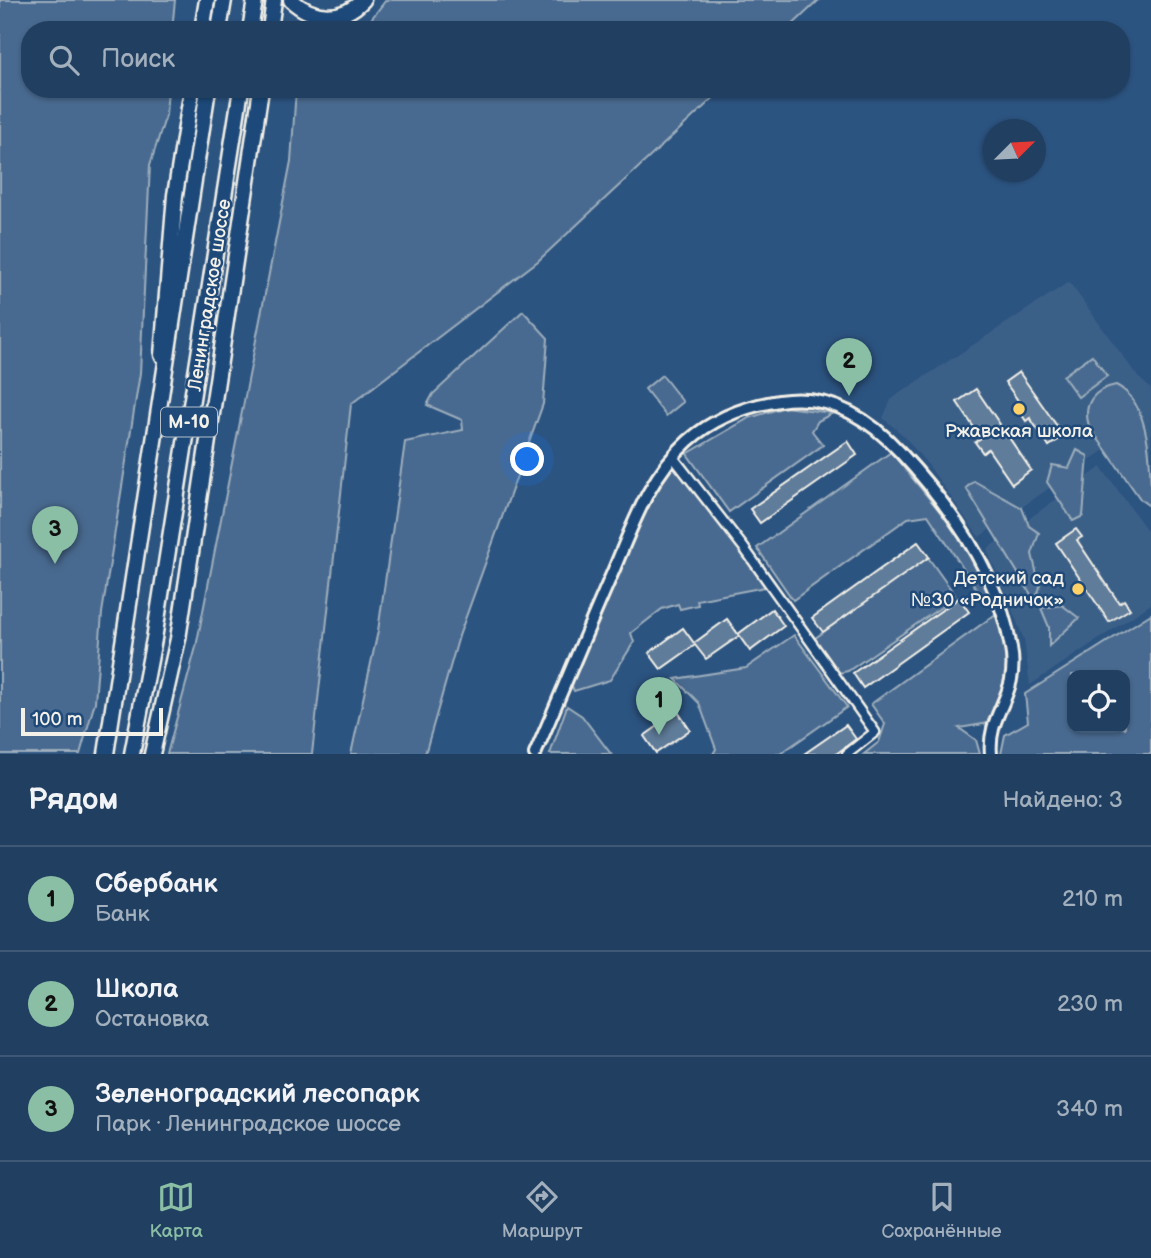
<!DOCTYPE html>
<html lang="ru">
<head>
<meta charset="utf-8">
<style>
  body { margin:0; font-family:"Balsamiq Sans",sans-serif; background:#294667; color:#f1f3f6 }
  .controls { position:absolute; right:21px; bottom:21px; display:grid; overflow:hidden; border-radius:14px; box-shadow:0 2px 5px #0004 }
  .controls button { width:63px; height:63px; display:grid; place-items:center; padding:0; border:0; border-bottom:2px solid #3e5876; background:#213f61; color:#f1f3f6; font:35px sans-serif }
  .compass { position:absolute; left:983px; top:119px; width:63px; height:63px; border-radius:50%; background:#213f61; box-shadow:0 2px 5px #0004; rotate:66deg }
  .scale { position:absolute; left:21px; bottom:18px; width:142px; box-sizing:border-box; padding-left:7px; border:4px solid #f4f1e8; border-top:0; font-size:19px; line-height:24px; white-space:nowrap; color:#f4f1e8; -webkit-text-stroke:5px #1f4a7a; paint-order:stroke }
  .you { position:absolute; left:528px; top:460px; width:24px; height:24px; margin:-18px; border:5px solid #fff; border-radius:50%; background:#1a73e8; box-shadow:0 0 0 10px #1a73e833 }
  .badge { display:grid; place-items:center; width:46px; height:46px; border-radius:50%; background:#8abfa5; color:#111; font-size:23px; font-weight:700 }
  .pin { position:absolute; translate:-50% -58px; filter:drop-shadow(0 2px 4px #0008) }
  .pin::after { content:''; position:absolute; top:37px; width:24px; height:21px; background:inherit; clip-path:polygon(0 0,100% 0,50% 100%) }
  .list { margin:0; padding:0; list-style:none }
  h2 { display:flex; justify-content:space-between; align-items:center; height:91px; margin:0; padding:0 28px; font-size:30px }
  h2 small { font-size:23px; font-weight:400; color:#a2afbd }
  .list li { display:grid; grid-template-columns:46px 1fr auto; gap:21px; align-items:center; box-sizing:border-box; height:105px; padding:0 28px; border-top:2px solid #3e5876 }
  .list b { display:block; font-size:26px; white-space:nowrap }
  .list p { margin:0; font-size:23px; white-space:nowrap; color:#a2afbd }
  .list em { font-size:23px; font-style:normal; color:#a2afbd }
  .icon { flex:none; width:38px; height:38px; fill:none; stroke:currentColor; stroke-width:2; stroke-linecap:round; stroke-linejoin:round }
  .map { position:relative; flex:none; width:1151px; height:754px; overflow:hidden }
  .search { position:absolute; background:#213f61; box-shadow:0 2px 5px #0004; left:21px; right:21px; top:21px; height:77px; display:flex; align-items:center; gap:18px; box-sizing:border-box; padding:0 24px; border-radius:28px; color:#a2afbd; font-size:26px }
  .sheet { height:406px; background:#213f61 }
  nav { display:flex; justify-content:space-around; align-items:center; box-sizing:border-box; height:98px; border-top:2px solid #3e5876; background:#213f61; font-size:19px; color:#a2afbd }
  nav a { display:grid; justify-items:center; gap:4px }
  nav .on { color:#8abfa5 }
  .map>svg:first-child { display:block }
  .built { fill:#3b6088 }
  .green { fill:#496b90; stroke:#9eaebc; stroke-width:2; fill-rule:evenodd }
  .building { fill:#5e7b9a; stroke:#f4f1e8; stroke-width:2 }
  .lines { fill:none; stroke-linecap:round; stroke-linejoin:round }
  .minor-casing { stroke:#f4f1e8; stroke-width:13 }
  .tertiary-casing { stroke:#f4f1e8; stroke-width:16 }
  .primary-casing { stroke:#f4f1e8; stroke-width:19 }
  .trunk-casing { stroke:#f4f1e8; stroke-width:19 }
  .minor { stroke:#1f4a7a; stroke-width:8 }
  .tertiary { stroke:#1f4a7a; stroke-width:10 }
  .primary { stroke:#1f4a7a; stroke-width:14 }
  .trunk { stroke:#1f4a7a; stroke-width:14 }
  .poi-dot { fill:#ffd166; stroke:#1f4a7a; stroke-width:2.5 }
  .labels { text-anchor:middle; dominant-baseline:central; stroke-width:5; stroke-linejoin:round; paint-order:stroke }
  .shield { fill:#1f4a7a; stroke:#b4bfc7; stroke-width:2 }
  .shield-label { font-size:18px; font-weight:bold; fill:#f4f1e8 }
  .street-label { font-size:19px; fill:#f4f1e8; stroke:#1f4a7a }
  .poi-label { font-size:19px; fill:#f4f1e8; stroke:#1f4a7a }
</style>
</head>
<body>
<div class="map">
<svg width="1151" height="754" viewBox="0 0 1151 754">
  <rect width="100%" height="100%" fill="#2c5481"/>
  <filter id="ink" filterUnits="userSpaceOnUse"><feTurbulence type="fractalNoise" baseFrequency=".0143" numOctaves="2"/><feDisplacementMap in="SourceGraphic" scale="14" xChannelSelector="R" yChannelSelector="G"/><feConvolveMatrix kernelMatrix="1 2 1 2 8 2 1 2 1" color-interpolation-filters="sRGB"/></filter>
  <g filter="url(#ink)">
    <g class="built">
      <polygon points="1069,282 1138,377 1151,389 1151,508 1107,448 979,537 929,466 903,435 883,418 891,400 900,393"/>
      <polygon points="1101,467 1151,536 1151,604 1030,685 1024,639 987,549"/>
    </g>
    <g class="green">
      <polygon points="0,0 175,0 172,30 30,30 30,89 168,89 166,115 150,165 140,373 102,613 95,702 80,754 0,754"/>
      <polygon points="386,0 819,0 787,30 343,30 368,23"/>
      <polygon points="296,89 723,89 538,261 351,404 312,754 167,754 196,647 291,161"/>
      <polygon points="523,311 548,338 543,404 459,636 425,754 351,754 378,631 405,442 463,430 462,420 427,405 433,394"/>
      <polygon points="1092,355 1107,376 1078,397 1063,376"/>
      <polygon points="662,375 683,402 666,416 645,389"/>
      <path d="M1116 385C1151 402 1151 466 1151 507L1141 500 1089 426C1082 404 1094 389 1116 385Z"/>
      <polygon points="785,407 833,413 818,421 812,431 823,445 729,512 687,454 749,418"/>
      <polygon points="1077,450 1088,456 1083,516 1073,521 1047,482 1052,465 1069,468"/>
      <polygon points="891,452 960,536 989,592 982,597 928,515 908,518 793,600 757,548"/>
      <path d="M676 465 688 475 765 587 697 600 698 605 680 609 678 604 662 609 631 633 634 642 610 680 574 691 571 684C584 653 655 472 676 465Z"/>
      <polygon points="974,481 1022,508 1029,526 1039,533 1032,554 1040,587 1035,601 966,488"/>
      <polygon points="927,556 955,595 953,599 848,671 839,673 814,639"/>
      <polygon points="1062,605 1079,618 1049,646 1049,627 1041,608"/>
      <polygon points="996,614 1009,662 1006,687 989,723 959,728 976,740 980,754 864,754 879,742 885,724 871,704"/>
      <path d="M1151 614V754H1001L1005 735 1028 722 1025 694ZM1072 675H1125V728H1072Z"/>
      <polygon points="794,635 847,707 780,754 713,754 716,749 699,703 675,679 746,668"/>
      <polygon points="567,706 582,716 611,754 550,754"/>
    </g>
    <g class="building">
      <polygon points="1019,372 1064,436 1049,446 1030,418 1026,421 1020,412 1024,409 1005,382"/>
      <polygon points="976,389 1031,470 1012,484 988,449 983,453 975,442 981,438 957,402"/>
      <polygon points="848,441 857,455 760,523 750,509"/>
      <polygon points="1076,529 1082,537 1077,540 1119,603 1124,600 1130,609 1109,622 1056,543"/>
      <polygon points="918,542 929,557 823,632 812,618"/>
      <polygon points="959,598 969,612 863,688 853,673"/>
      <polygon points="772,609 784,626 750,651 739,636 706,659 695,645 661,669 649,653 683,628 694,643 727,619 738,634"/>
      <polygon points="678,712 690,730 656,753 644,736"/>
      <polygon points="846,725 856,739 836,754 804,754"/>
    </g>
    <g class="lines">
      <g class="minor-casing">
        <polyline id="minor" points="673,457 744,548 875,732 847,754"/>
      </g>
      <g class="tertiary-casing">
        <path id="tertiary" d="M535 754C561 694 586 633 612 574 632 527 649 476 688 441 713 419 746 406 779 401 828 393 868 417 900 452 949 505 999 575 1011 648 1020 697 987 711 991 754"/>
      </g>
      <g class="primary-casing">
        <g id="primary">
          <path d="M291 0C313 20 342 22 363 0"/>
          <polyline points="202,30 207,0"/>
          <polyline points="270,30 274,0"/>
          <polyline points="162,355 175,195 192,89"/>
          <polyline points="152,754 178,639 261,89"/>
        </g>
      </g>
      <g class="trunk-casing">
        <g id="trunk">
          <polyline points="219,30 224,0"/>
          <polyline points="250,30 255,0"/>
          <polyline points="106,754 208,89"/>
          <polyline points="132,754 154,639 241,89"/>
        </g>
      </g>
      <use href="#minor" class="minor"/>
      <use href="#tertiary" class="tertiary"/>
      <use href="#primary" class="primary"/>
      <use href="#trunk" class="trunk"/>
    </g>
  </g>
  <g class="poi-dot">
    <circle cx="1019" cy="409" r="7"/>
    <circle cx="1078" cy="589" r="7"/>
  </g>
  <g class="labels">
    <rect class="shield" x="161" y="407.5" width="56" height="29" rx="5"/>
    <g class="shield-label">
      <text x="189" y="422">М-10</text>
    </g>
    <g class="street-label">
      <text transform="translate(210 295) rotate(-81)">Ленинградское шоссе</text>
    </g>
    <g class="poi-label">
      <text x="1019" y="431">Ржавская школа</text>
      <text x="1064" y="578" text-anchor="end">Детский сад<tspan x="1064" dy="22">№30 «Родничок»</tspan></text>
    </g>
  </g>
</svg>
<div class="controls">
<button><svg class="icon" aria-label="locate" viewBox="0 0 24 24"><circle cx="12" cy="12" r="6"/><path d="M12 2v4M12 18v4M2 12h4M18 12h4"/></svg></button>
</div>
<svg class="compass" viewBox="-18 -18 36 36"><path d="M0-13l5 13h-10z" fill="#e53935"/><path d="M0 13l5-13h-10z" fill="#a2afbd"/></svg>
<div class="scale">100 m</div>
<div class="you"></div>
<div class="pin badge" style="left:659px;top:735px">1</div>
<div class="pin badge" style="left:849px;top:396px">2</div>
<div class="pin badge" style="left:55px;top:564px">3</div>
<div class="search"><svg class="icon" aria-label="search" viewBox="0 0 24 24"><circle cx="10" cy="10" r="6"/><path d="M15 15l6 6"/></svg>Поиск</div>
</div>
<section class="sheet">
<h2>Рядом<small>Найдено: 3</small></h2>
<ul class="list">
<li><span class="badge">1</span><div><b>Сбербанк</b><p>Банк</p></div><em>210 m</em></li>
<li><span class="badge">2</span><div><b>Школа</b><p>Остановка</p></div><em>230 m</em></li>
<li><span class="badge">3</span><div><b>Зеленоградский лесопарк</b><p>Парк · Ленинградское шоссе</p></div><em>340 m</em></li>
</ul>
</section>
<nav>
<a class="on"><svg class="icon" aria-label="map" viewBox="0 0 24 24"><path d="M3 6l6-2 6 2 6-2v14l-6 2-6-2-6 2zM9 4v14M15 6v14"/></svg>Карта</a>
<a><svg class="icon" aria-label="directions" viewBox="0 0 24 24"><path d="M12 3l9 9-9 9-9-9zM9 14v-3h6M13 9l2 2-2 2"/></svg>Маршрут</a>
<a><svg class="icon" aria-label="saved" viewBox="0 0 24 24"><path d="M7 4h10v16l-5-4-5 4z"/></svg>Сохранённые</a>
</nav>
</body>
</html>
